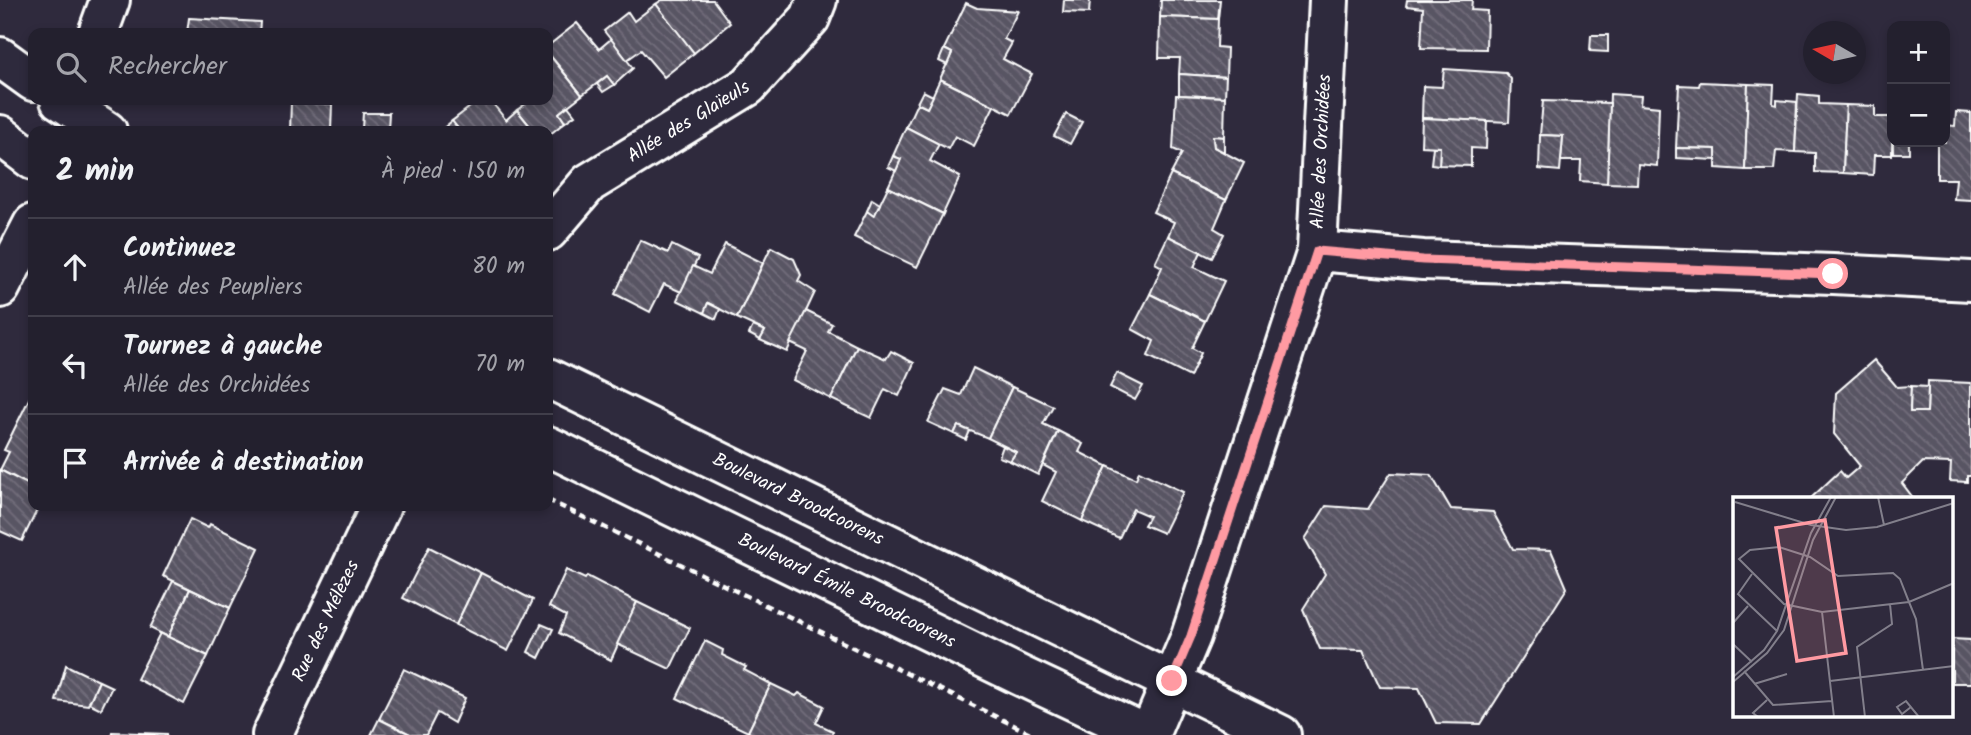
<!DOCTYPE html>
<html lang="fr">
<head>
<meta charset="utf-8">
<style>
  body { margin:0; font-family:Kalam,sans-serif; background:#2b2836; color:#f1f3f6 }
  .controls { position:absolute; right:21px; top:21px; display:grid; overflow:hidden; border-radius:14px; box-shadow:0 4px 10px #0003 }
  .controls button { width:63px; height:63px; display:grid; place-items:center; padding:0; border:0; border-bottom:2px solid #403e4a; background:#23202e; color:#f1f3f6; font:35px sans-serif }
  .compass { position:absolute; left:1803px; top:21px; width:63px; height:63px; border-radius:50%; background:#23202e; box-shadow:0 4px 10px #0003; rotate:279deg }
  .stop { position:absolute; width:21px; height:21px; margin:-16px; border:5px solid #ff9aa2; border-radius:50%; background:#fff }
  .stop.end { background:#ff9aa2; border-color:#fff; box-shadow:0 2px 7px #0008 }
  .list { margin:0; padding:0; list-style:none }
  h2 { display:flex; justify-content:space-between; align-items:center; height:91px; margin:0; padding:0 28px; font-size:30px }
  h2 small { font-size:23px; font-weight:400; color:#a3a3aa }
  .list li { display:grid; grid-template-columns:46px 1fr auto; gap:21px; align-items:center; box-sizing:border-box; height:98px; padding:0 28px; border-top:2px solid #403e4a }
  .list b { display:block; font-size:26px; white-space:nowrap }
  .list p { margin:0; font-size:23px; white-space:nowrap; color:#a3a3aa }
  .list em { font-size:23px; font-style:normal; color:#a3a3aa }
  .icon { flex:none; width:38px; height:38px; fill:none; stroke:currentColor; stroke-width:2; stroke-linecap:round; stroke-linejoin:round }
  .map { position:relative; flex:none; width:1971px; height:735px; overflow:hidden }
  .search { position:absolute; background:#23202e; box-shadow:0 4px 10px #0003; left:28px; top:28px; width:525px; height:77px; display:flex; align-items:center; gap:18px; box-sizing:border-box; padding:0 24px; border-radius:14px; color:#a3a3aa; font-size:26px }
  .panel { position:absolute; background:#23202e; box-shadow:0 4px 10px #0003; left:28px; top:126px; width:525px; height:385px; border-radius:14px }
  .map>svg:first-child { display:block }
  .building { fill:url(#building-back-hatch); stroke:#fff; stroke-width:2 }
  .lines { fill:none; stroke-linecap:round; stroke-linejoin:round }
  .minor-casing { stroke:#fff; stroke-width:44 }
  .path { stroke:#fff; stroke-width:4.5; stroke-dasharray:7 5; stroke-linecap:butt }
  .minor { stroke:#2f2a3d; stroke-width:38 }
  .route { stroke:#ff9aa2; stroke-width:9 }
  .labels { text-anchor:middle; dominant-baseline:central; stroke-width:6; stroke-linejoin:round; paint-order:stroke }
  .street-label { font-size:19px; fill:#fff; stroke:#2f2a3d }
  .inset-road { fill:none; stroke:#827f8b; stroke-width:2 }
  .view { fill:#ff9aa2; fill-opacity:0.15; stroke:#ff9aa2; stroke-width:3.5 }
  .inset-edge { fill:none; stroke:#fff; stroke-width:3.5 }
</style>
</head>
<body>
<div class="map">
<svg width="1971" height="735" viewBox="0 0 1971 735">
  <defs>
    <pattern id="building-back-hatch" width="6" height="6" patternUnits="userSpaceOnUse" patternTransform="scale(1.75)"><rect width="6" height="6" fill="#595564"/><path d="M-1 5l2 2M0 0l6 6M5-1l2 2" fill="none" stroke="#726e7b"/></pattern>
  </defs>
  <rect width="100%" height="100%" fill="#2f2a3d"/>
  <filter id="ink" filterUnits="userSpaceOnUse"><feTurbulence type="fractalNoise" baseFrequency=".0143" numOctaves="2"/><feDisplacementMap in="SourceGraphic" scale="14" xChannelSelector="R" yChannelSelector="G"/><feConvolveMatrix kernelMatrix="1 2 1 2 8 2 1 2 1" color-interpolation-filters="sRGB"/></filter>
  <g filter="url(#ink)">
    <g class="building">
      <polygon points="662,0 713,0 730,23 694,53 656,4"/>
      <polygon points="1064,0 1090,0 1089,13 1063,12"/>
      <polygon points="1161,0 1220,0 1218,19 1160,17"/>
      <polygon points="1407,0 1472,0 1471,10 1487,11 1486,49 1421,48 1423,8 1406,6"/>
      <polygon points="966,3 977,8 1018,11 1004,39 1012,43 1003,59 1032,74 1011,114 940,79 952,53 944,49"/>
      <polygon points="656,4 694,53 664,77 641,50 627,60 604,31 628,12 634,21"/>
      <polygon points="1160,17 1218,19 1217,47 1227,48 1226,77 1179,74 1180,58 1159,58"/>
      <polygon points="189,18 260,22 259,33 187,33"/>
      <polygon points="577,23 599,49 611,39 633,68 614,85 607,76 582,95 548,53 548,46"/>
      <polygon points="1591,35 1608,35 1608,52 1590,51"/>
      <polygon points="944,49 952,53 947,65 939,61"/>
      <polygon points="548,53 582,95 559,113 565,122 548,136 548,131 534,131 517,110 531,100 548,100"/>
      <polygon points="1444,69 1506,73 1511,79 1509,122 1422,118 1423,86 1442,87"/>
      <polygon points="1179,74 1226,77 1225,97 1179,95"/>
      <polygon points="607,76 614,85 603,92 597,84"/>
      <polygon points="940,79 994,106 974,146 955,136 948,149 906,127 917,103 927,108"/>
      <polygon points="1700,82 1748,84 1745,170 1716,168 1716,149 1676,148 1679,85 1699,86"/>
      <polygon points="1748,84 1774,85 1773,104 1777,105 1777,100 1797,102 1795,152 1776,151 1774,170 1745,170"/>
      <polygon points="923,91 933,96 927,108 917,103"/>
      <polygon points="1610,94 1641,96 1640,105 1659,107 1657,166 1638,164 1637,184 1607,183"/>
      <polygon points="1798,94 1819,96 1819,104 1846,105 1843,173 1815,172 1815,153 1795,152"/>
      <polygon points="1176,95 1225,97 1224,137 1213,136 1214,147 1244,163 1226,200 1171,174 1182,153 1173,149"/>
      <polygon points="479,100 490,100 506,120 517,110 534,131 460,131 452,121"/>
      <polygon points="1543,101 1610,103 1607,183 1580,181 1581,161 1561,161 1563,136 1540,135"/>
      <polygon points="291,102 332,104 331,131 290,131"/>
      <polygon points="1846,105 1875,106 1875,117 1892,117 1892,155 1874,155 1873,175 1843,173"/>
      <polygon points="568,106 575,115 565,122 559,113"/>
      <polygon points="1956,112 1971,113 1971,200 1954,199 1956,179 1937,179 1937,142 1945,142 1945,125 1955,126"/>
      <polygon points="363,113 389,113 388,129 362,129"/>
      <polygon points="1066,114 1082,122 1070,144 1054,136"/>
      <polygon points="1422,118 1487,121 1486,149 1471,148 1471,166 1439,165 1440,147 1421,146"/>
      <polygon points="452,121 460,131 440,131"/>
      <polygon points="906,127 939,144 930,161 960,177 943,214 888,187 901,159 893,156"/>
      <polygon points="1540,135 1563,136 1560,171 1539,169"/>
      <polygon points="1213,136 1224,137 1224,152 1214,147"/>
      <rect x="1893" y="142" width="16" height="11"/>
      <polygon points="1433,147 1440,147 1439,165 1431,164"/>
      <polygon points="1676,148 1716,149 1716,160 1676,158"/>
      <polygon points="893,156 901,159 896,171 888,167"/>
      <polygon points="1171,174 1226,200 1214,228 1224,234 1212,258 1168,236 1174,222 1153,212"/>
      <polygon points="888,187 943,214 917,267 854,237 867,211 874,216"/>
      <polygon points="872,199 880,204 874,216 867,211"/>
      <polygon points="1168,236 1201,252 1194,267 1224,281 1205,321 1150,294 1162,267 1155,263"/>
      <polygon points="640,240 668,253 672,245 698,258 681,292 664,284 650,312 615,294"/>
      <polygon points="725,244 763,263 737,318 708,303 704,313 677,300 693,266 710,274"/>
      <polygon points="771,247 794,259 801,275 798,281 815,292 787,352 760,340 765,331 737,318"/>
      <polygon points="1150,294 1205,321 1192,348 1201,353 1190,377 1148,356 1154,341 1132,329"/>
      <polygon points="708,303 720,309 716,319 704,313"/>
      <polygon points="806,311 832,324 828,331 857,346 831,399 793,380 807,351 790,343"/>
      <polygon points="753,326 765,331 760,340 749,334"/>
      <polygon points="857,346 886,359 891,351 914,363 899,396 885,389 871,418 831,399"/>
      <polygon points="1874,360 1897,387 1911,386 1910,412 1927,412 1928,381 1971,383 1971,476 1967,476 1967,482 1950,481 1951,463 1923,462 1902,483 1914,499 1810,499 1840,471 1846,478 1860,466 1834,434 1836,393"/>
      <polygon points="973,368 1012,387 988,438 958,426 954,434 928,422 945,389 961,395"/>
      <polygon points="1117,373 1143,386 1135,400 1110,387"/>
      <polygon points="1911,386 1928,387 1927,412 1910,412"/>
      <polygon points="1012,387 1053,406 1043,424 1058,431 1038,475 1010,461 1016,452 988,438"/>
      <polygon points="33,391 33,487 0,470 9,452 4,450"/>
      <polygon points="958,426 970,431 966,440 954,434"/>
      <polygon points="1058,431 1083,444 1079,452 1107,466 1082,521 1042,501 1056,472 1043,465"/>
      <polygon points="1003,446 1016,452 1010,461 999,457"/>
      <polygon points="1107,466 1136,479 1139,471 1183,492 1163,533 1144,525 1149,516 1133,509 1119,538 1082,521"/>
      <polygon points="0,470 33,487 33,506 39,506 22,541 0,531"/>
      <polygon points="1391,473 1431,475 1451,509 1493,512 1513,549 1551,550 1567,588 1481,724 1436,723 1419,688 1380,687 1363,650 1320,649 1303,609 1325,574 1305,539 1326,506 1368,509"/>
      <polygon points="190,519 208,528 210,524 259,548 230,608 163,576"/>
      <polygon points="429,547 481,573 456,625 403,598"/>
      <polygon points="566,570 585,579 587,576 637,602 611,660 559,633 566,616 549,607"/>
      <polygon points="481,573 533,600 508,651 456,625"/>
      <polygon points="173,581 190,589 168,637 150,628"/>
      <polygon points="190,589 230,608 208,656 168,637"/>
      <polygon points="637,602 690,628 670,669 617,644"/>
      <polygon points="541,624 553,629 539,658 528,652"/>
      <polygon points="160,633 208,656 184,704 137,679"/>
      <polygon points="1952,639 1971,640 1971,683 1952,683"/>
      <polygon points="705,641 723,650 722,655 746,667 744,670 771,684 748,732 677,698"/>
      <polygon points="66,665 99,681 88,705 56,701"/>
      <polygon points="404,669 465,698 454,723 437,713 426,735 412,735 379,719"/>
      <polygon points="99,681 112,687 101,709 89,703"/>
      <polygon points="771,684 796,696 799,693 824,706 816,723 833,731 831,735 754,735 748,732"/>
      <polygon points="379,719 412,735 371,735"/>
      <polygon points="112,732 167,734 167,735 112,735"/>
    </g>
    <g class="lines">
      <g class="minor-casing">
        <g id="minor">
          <polyline points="98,33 110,0"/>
          <polyline points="0,57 33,81"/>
          <polyline points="60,100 107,131"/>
          <polyline points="0,135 33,160"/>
          <path id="s1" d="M548 231 589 183 748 86 810 18 817 0"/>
          <polyline points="1317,251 1423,260 1833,274 1971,281"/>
          <polyline points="0,288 33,224"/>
          <path id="s2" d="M548 378 1281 735"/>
          <path id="s3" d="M548 446 1021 676 1147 735"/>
          <path id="s4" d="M272 735 381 506"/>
          <path id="s5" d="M1149 735 1191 636 1317 251 1329 0"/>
        </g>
      </g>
      <polyline class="path" points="548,500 1034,735"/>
      <use href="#minor" class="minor"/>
    </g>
  </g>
  <g class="lines" filter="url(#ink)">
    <polyline class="route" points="1172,681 1191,636 1317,251 1423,260 1833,274"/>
  </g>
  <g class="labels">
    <g class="street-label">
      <text stroke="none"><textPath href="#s1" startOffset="180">Allée des Glaïeuls</textPath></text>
      <text stroke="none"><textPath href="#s5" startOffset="612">Allée des Orchidées</textPath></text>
      <text stroke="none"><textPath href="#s2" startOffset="278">Boulevard Broodcoorens</textPath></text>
      <text stroke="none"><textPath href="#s3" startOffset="332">Boulevard Émile Broodcoorens</textPath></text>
      <text stroke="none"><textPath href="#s4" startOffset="126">Rue des Mélèzes</textPath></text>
    </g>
  </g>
  <g transform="translate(1733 497)">
    <rect width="220" height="220" fill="#2f2a3d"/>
    <path class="inset-road" d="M145 0 151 28M2 5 78 28 113 33 144 30 221 6M19 77 5 97 44 134M89 115 101 220M0 126 15 109M0 147 19 165M190 173 183 122 176 105 167 82 160 76 105 79 77 60 46 50 17 53 6 62 51 107 89 115 176 105 221 86M11 174 40 208 99 204M0 180 31 153 44 134 78 36 98 0M97 184 221 169M0 185 34 156 51 133 80 43 103 0M21 187 54 177M178 210 169 217 164 210 173 204 186 220M25 220 20 216 34 203M132 220 124 150 159 127 157 107"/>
    <path class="view" d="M92 23 113 156 64 164 43 31Z"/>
    <rect width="220" height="220" class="inset-edge"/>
  </g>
</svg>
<div class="controls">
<button>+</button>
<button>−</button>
</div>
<svg class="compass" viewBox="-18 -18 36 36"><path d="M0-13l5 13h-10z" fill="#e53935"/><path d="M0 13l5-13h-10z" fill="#a3a3aa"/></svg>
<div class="stop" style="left:1833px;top:274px"></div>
<div class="stop end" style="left:1172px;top:681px"></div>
<div class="search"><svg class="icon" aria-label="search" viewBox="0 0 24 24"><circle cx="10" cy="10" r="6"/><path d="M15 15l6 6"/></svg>Rechercher</div>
<section class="panel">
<h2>2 min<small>À pied · 150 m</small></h2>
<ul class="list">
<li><svg class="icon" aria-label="ahead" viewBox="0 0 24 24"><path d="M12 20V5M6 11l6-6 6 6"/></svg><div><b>Continuez</b><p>Allée des Peupliers</p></div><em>80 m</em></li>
<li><svg class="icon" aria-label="left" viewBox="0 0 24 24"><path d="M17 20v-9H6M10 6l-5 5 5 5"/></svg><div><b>Tournez à gauche</b><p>Allée des Orchidées</p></div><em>70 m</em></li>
<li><svg class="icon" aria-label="arrive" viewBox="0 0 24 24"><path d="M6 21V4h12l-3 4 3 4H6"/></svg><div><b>Arrivée à destination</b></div></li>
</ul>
</section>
</div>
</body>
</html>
